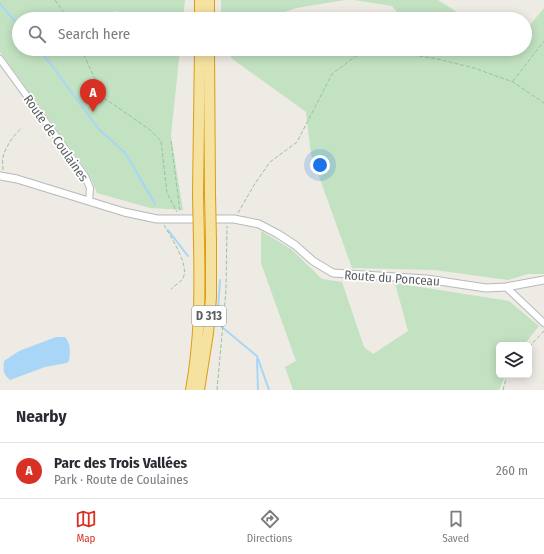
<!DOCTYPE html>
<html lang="en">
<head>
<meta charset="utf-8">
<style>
  body { margin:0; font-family:"Fira Sans Condensed",sans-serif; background:#f7f7f7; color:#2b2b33 }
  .controls { position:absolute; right:12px; bottom:12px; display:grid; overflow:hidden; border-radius:6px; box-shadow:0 2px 10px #0003 }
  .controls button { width:36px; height:36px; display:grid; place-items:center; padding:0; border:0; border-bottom:1px solid #e1e1e2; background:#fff; color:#2b2b33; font:20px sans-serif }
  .you { position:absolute; left:320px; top:165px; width:14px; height:14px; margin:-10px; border:3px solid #fff; border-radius:50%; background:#1a73e8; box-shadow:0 0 0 6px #1a73e833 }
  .badge { display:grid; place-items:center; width:26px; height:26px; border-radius:50%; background:#d93025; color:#fff; font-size:13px; font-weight:700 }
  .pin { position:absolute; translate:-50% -33px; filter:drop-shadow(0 1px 2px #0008) }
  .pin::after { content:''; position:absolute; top:21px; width:14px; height:12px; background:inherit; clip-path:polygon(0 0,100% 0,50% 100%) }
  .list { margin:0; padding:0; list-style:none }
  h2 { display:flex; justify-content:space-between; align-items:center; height:52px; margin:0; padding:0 16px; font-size:17px }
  h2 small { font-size:13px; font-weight:400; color:#7c7c81 }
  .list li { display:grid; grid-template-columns:26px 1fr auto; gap:12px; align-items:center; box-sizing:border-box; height:56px; padding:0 16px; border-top:1px solid #e1e1e2 }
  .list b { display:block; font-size:15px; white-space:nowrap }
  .list p { margin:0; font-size:13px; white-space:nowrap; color:#7c7c81 }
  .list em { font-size:13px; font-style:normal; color:#7c7c81 }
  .icon { flex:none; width:22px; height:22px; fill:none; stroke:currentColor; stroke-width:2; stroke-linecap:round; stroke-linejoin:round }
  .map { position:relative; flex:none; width:544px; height:390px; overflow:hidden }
  .search { position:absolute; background:#fff; box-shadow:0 2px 10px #0003; left:12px; right:12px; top:12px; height:44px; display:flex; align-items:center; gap:10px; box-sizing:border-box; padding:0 14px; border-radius:22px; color:#7c7c81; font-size:15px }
  .sheet { height:108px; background:#fff }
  nav { display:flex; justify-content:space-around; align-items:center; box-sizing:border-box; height:56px; border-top:1px solid #e1e1e2; background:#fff; font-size:11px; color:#7c7c81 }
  nav a { display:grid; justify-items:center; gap:2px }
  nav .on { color:#d93025 }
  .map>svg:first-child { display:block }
  .green { fill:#c2e2c2 }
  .water { fill:#a9d6f7 }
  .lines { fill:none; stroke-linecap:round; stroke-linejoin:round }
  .stream { stroke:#a9d6f7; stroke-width:2 }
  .minor-casing { stroke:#b6b9bc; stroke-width:8 }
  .tertiary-casing { stroke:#b6b9bc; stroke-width:9 }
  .trunk-casing { stroke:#dd9c13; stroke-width:12 }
  .path { stroke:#9ac0a5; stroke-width:1; stroke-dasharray:4 2; stroke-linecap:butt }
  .minor { stroke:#fff; stroke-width:6 }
  .tertiary { stroke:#fff; stroke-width:7 }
  .trunk { stroke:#f6e2a0; stroke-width:10 }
  .trunk-bridge-casing { stroke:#dd9c13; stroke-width:12; stroke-linecap:butt }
  .trunk-bridge { stroke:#f6e2a0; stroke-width:10 }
  .labels { text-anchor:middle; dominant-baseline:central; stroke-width:3.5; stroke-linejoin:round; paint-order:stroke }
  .shield { fill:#fff; stroke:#8c8f92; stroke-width:1 }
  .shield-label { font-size:12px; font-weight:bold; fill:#5b5f63 }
  .street-label { font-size:13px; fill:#5b5f63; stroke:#fff }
</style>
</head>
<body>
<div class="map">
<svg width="544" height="390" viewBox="0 0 544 390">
  <rect width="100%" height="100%" fill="#edebe3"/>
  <g class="green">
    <polygon points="0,0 185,0 183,19 154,19 115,11 114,19 19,19 19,49 180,49 171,136 183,210 150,208 97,193 89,174 0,52"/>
    <polygon points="221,0 345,0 296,8 263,19 221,19"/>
    <polygon points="354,0 438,0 468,19 304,19 351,13 383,18 401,17 392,6"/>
    <polygon points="544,8 544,274 528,274 508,280 435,270 352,268 311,154 306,112 231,58 232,49 525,49 525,31"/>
    <polygon points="261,231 291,249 322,279 342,282 364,347 373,354 408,331 395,283 509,301 539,326 524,345 499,345 499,375 505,375 499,390 293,390 285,367 296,361 261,263"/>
  </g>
  <path class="water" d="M56 337H65C71 343 70 353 69 361L67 363 45 367 10 380C3 374 3 370 4 361L19 351Z"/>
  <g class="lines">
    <g class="stream">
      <polyline points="0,4 19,26"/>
      <polyline points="38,49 50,63 98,128 126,154 155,204"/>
      <polyline points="168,230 188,256"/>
      <polyline points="220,280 217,323 257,356 269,390"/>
      <polyline points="257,359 258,390"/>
    </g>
    <g class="minor-casing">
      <g id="minor">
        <polyline points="0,59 85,176 90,188 89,201"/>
        <polyline points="506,287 544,323"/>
      </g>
    </g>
    <g class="tertiary-casing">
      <polyline id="tertiary" points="0,176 17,179 124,212 157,219 234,219 259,224 278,234 295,245 313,261 333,273 426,279 486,288 506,287 544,280"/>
    </g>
    <g class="trunk-casing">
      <g id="trunk">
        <polyline points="200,19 200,0"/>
        <polyline points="209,19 209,0"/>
        <polyline points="209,49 210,194"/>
        <polyline points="198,194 200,49"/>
        <path d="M191 390C200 341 200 292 199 242"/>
        <polyline points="199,390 208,333 211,297 211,241"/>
      </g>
    </g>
    <g class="path">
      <polyline points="55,0 68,19"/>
      <polyline points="81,49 104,98 149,129 161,141 167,193 177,212"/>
      <polyline points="513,81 544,41"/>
      <polyline points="171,141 180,211"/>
      <path d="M3 170C3 166 2 161 3 157 6 146 14 134 22 128"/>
      <polyline points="238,213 254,185 270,162 297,142 332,74 356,56 394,52 438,59 474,68 513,82 544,103"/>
      <path d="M164 225C170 236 190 265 183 278 181 282 174 286 171 289"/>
      <polyline points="529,347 544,331"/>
      <polyline points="217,390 226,290 227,226"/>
      <polyline points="503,390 507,375"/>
    </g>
    <use href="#minor" class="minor"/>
    <use href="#tertiary" class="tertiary"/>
    <use href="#trunk" class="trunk"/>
    <g class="trunk-bridge-casing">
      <g id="trunk-bridge">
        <polyline points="198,194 199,242"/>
        <polyline points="210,194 211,241"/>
      </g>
    </g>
    <use href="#trunk-bridge" class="trunk-bridge"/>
  </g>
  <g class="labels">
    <rect class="shield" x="192" y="306" width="34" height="20" rx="3"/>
    <g class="shield-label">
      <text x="209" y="316">D 313</text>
    </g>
    <g class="street-label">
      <text transform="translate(56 138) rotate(55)">Route de Coulaines</text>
      <text transform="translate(392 278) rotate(4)">Route du Ponceau</text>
    </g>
  </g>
</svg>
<div class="controls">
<button><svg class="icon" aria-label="layers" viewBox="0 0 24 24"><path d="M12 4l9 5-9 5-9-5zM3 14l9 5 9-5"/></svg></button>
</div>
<div class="you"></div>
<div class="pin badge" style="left:93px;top:112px">A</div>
<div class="search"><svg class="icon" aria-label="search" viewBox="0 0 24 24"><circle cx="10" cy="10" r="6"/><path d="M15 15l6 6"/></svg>Search here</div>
</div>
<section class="sheet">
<h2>Nearby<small></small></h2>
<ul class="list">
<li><span class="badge">A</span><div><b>Parc des Trois Vallées</b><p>Park · Route de Coulaines</p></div><em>260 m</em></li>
</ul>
</section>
<nav>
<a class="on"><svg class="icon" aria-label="map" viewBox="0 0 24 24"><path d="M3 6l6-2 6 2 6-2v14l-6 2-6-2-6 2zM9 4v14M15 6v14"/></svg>Map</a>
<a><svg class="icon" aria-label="directions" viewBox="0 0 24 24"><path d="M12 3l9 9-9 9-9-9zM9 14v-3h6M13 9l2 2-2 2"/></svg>Directions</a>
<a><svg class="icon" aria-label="saved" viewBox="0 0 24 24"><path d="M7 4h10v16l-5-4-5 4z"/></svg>Saved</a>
</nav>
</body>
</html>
